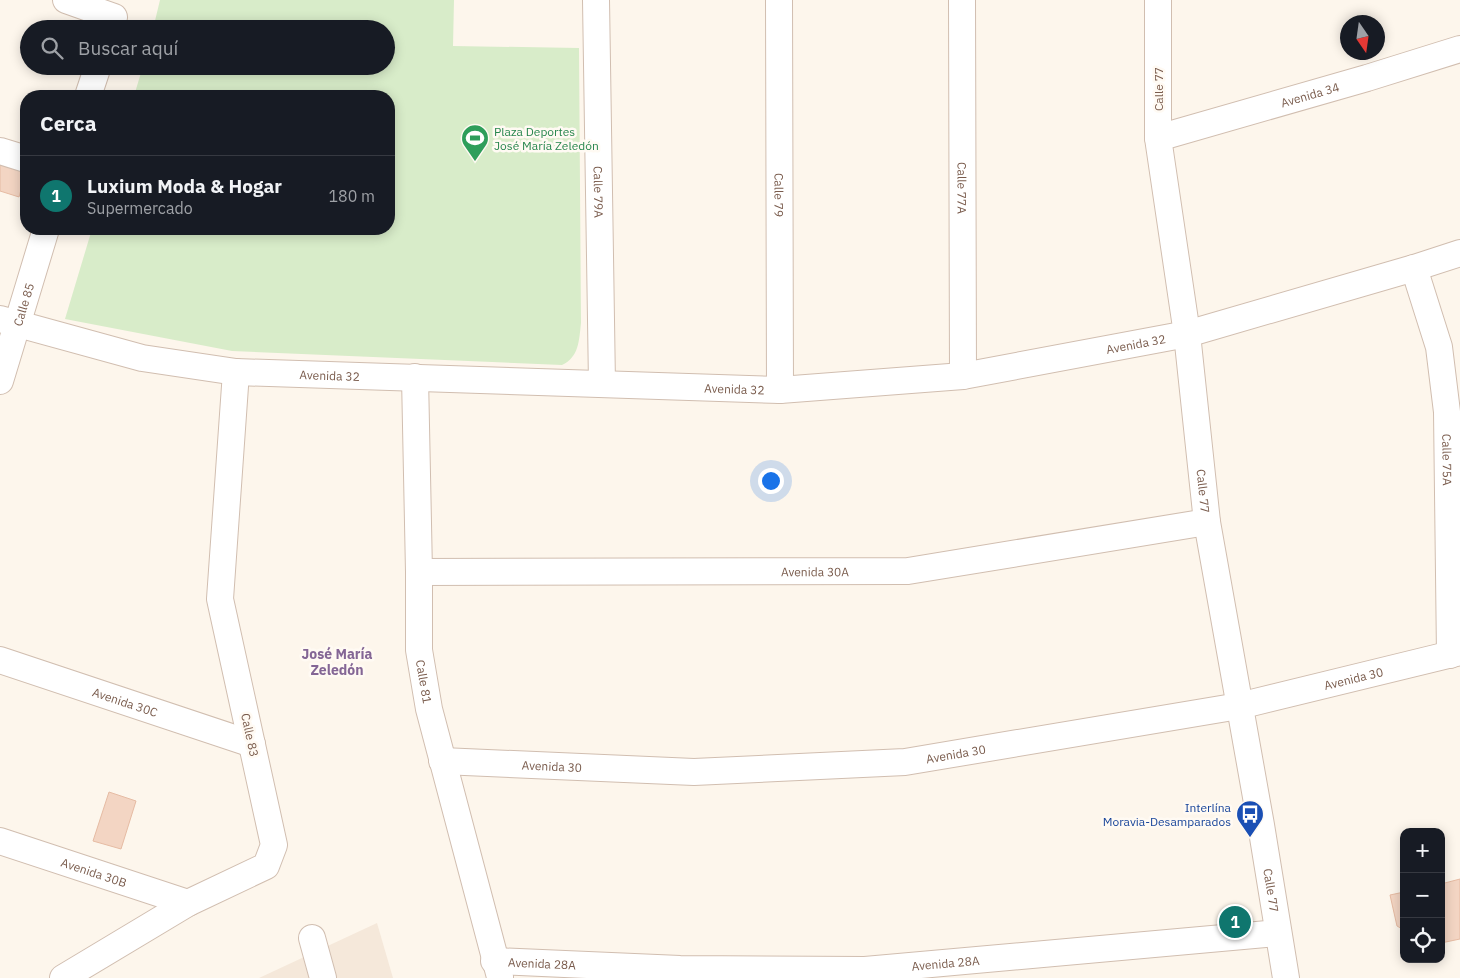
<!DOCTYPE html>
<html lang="es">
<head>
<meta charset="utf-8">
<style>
  body { margin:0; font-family:"IBM Plex Sans",sans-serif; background:#242831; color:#f1f3f6 }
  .controls { position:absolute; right:15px; bottom:15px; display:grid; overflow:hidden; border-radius:10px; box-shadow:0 2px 12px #0003 }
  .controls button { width:45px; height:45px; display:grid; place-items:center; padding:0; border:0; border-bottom:1px solid #363941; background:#171b24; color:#f1f3f6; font:25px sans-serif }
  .compass { position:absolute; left:1340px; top:15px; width:45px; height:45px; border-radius:50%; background:#171b24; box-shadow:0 2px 12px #0003; rotate:167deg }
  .you { position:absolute; left:770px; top:480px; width:18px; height:18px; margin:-12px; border:4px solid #fff; border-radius:50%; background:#1a73e8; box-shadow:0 0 0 8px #1a73e833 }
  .badge { display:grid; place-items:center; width:32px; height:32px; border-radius:50%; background:#0f766e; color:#fff; font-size:16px; font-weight:700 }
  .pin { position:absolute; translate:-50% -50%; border:2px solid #fff; box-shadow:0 1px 5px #0006 }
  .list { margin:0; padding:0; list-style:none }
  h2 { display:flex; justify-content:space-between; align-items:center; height:65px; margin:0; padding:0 20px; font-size:21px }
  h2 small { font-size:16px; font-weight:400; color:#9ea1a6 }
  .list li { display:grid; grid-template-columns:32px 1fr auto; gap:15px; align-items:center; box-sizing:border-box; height:80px; padding:0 20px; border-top:1px solid #363941 }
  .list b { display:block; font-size:19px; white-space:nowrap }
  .list p { margin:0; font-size:16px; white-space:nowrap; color:#9ea1a6 }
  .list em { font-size:16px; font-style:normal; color:#9ea1a6 }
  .icon { flex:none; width:28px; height:28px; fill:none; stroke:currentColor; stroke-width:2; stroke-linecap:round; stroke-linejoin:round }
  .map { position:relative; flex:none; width:1460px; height:978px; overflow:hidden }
  .search { position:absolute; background:#171b24; box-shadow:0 2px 12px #0003; left:20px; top:20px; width:375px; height:55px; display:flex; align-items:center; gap:12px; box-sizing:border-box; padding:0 18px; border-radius:28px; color:#9ea1a6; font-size:19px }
  .panel { position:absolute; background:#171b24; box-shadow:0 2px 12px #0003; left:20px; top:90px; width:375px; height:145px; border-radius:20px }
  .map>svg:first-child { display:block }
  .residential { fill:#f5e8da }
  .green { fill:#d8ecc9 }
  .building { fill:#f3d5c3; stroke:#e6bba3 }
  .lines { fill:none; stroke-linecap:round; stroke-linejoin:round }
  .minor-casing { stroke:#d1beb0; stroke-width:28 }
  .minor { stroke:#fff; stroke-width:26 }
  .labels { text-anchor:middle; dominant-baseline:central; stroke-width:5; stroke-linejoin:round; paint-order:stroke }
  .street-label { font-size:12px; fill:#7a5c4d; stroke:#fffaf3 }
  .leisure-label { font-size:12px; fill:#27864d; stroke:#fffaf3; text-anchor:start }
  .transit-label { font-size:12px; fill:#164399; stroke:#fffaf3; text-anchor:end }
  .neighbourhood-label { font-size:14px; font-weight:bold; fill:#846695; stroke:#fffaf3 }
</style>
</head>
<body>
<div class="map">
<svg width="1460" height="978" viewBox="0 0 1460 978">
  <rect width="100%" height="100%" fill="#fdf6ec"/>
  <polygon class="residential" points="377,923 393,978 259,978"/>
  <path class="green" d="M160 0H454L453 46 579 48 581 323C579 341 579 357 562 365L232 351 65 319 92 229H389V96H134L143 66H386V29H153Z"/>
  <g class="building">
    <polygon points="0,153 26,161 26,172 19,197 0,191"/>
    <polygon points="109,792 136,801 121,849 93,841"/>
    <polygon points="1460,879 1460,939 1441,943 1441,884"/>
    <polygon points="1404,892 1404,930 1397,926 1390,895"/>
  </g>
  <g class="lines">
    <g class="minor-casing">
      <g id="minor">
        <polyline points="66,0 114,17"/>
        <path id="s1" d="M596 0 602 384"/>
        <path id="s2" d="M779 0 780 390"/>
        <path id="s3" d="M962 0 963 376"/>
        <path id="s4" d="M1158 0V138L1187 334 1207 522 1261 825 1286 978"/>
        <polyline points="88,96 98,66"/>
        <path id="s5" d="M1158 138 1367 78 1460 49"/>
        <polyline points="0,151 26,159"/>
        <path id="s6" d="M1414 268 1439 347 1447 412 1450 655"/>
        <path id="s7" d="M0 319 142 358 236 372 780 390 963 376 1187 334 1414 268 1460 253"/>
        <path id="s8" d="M415 377 419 572V650L429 709 500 977"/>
        <path id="s9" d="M0 381 46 229"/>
        <path id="s10" d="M419 572 908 571 1207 522"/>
        <path id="s11" d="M0 660 252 744"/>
        <path id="s12" d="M442 761 694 772 905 762 1239 706 1460 652"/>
        <path id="s13" d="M0 841 188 903"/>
        <polyline points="312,938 323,978"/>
        <path id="s14" d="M494 961 680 969 865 970 1277 933"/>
        <polyline points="63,978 188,903 266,866 274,845 220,599 236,372"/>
      </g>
    </g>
    <use href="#minor" class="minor"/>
  </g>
  <defs>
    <g id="stadium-pin" transform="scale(1.4375)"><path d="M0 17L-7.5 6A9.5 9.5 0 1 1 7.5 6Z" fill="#2e9e5b" stroke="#fffaf3"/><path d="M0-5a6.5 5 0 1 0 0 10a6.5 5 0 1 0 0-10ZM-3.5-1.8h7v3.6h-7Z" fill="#fff"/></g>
    <g id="bus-pin" transform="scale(1.4375)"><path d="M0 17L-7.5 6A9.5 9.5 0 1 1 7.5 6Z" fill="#1a4fb4" stroke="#fffaf3"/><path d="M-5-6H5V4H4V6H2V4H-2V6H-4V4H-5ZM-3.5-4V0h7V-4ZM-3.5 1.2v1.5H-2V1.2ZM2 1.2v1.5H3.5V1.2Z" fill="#fff"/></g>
  </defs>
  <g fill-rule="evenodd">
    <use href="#stadium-pin" x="475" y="138"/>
    <use href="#bus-pin" x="1250" y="814"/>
  </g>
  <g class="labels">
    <g class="street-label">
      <text transform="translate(1158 89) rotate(-90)">Calle 77</text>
      <text stroke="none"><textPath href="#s5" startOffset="158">Avenida 34</textPath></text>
      <text stroke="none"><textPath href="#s3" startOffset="188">Calle 77A</textPath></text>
      <text stroke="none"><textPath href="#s1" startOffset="192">Calle 79A</textPath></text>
      <text stroke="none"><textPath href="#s2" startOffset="195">Calle 79</textPath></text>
      <text stroke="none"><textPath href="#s9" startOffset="80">Calle 85</textPath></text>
      <text stroke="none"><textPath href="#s7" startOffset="1146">Avenida 32</textPath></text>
      <text stroke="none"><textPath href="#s7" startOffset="336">Avenida 32</textPath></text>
      <text stroke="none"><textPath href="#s7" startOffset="741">Avenida 32</textPath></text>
      <text stroke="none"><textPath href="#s6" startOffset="196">Calle 75A</textPath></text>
      <text stroke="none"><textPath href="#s4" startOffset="494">Calle 77</textPath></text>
      <text stroke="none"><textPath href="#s10" startOffset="396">Avenida 30A</textPath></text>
      <text stroke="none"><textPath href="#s12" startOffset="920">Avenida 30</textPath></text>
      <text stroke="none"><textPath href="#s8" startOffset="305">Calle 81</textPath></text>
      <text stroke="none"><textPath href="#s11" startOffset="132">Avenida 30C</textPath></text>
      <text transform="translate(250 735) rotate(78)">Calle 83</text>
      <text stroke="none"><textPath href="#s12" startOffset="515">Avenida 30</textPath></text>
      <text stroke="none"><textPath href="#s12" startOffset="110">Avenida 30</textPath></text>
      <text stroke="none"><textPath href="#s13" startOffset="99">Avenida 30B</textPath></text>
      <text stroke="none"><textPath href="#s4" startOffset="899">Calle 77</textPath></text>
      <text stroke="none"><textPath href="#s14" startOffset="48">Avenida 28A</textPath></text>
      <text stroke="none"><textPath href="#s14" startOffset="452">Avenida 28A</textPath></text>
    </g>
    <g class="leisure-label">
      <text x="494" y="131">Plaza Deportes<tspan x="494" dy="14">José María Zeledón</tspan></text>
    </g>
    <g class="transit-label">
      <text x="1231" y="807">Interlína<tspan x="1231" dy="14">Moravia-Desamparados</tspan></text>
    </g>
    <g class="neighbourhood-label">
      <text x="337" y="654">José María<tspan x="337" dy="16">Zeledón</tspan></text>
    </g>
  </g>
</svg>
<div class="controls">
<button>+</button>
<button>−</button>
<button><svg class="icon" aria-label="locate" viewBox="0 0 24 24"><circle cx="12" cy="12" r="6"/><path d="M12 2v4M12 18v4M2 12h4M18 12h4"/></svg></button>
</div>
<svg class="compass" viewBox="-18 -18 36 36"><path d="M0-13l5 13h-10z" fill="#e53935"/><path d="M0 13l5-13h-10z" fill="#9ea1a6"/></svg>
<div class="you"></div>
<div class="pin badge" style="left:1235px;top:922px">1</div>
<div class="search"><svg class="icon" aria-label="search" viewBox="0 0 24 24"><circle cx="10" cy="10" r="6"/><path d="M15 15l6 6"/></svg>Buscar aquí</div>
<section class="panel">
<h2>Cerca<small></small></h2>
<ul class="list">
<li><span class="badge">1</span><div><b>Luxium Moda &amp; Hogar</b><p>Supermercado</p></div><em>180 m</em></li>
</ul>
</section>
</div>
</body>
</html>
